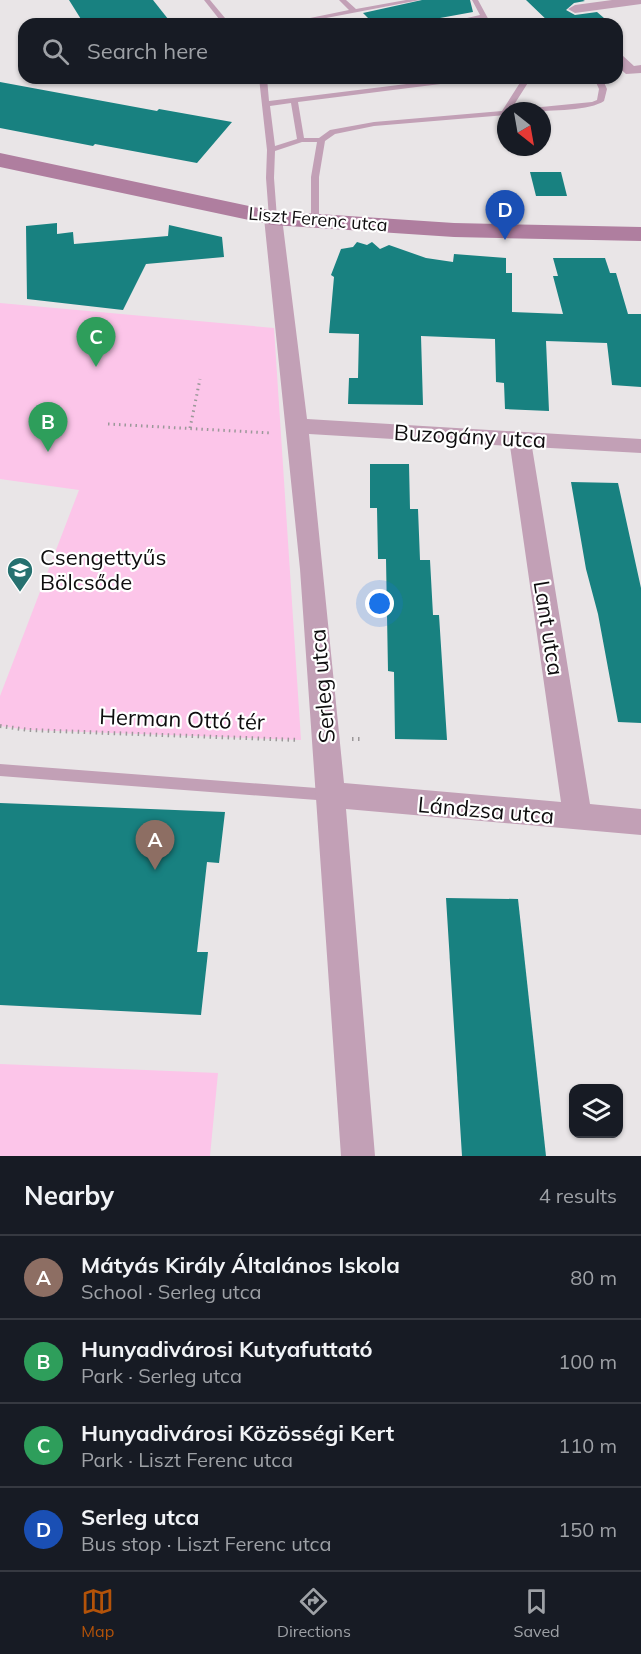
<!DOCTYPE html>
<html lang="en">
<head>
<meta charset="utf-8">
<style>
  body { margin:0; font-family:Mulish,sans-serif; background:#242831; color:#f1f3f6 }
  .controls { position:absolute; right:18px; bottom:18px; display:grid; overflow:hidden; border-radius:12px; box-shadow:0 2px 4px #0004 }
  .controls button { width:54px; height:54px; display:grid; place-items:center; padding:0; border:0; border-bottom:2px solid #363941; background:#171b24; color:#f1f3f6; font:30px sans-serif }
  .compass { position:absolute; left:497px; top:102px; width:54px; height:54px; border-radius:50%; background:#171b24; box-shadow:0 2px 4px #0004; rotate:149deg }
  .you { position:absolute; left:380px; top:604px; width:21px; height:21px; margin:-15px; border:4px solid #fff; border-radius:50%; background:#1a73e8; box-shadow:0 0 0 9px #1a73e833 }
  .badge { display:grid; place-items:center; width:39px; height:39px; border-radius:50%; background:#b45309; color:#fff; font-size:20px; font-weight:700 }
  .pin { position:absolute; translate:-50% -50px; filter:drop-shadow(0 2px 3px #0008) }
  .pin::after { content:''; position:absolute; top:32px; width:21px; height:18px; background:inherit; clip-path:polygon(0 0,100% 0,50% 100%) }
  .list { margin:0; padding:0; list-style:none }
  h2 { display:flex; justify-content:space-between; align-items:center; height:78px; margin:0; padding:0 24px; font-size:26px }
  h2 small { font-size:20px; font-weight:400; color:#9ea1a6 }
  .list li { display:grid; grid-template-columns:39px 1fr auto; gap:18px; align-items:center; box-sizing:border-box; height:84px; padding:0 24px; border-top:2px solid #363941 }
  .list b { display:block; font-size:22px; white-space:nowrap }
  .list p { margin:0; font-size:20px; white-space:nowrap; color:#9ea1a6 }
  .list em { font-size:20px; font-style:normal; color:#9ea1a6 }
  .icon { flex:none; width:33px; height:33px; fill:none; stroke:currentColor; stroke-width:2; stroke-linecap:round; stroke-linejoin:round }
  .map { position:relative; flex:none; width:641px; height:1156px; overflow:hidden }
  .search { position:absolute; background:#171b24; box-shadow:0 2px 4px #0004; left:18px; right:18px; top:18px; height:66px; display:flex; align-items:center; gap:15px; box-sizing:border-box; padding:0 21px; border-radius:18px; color:#9ea1a6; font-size:22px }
  .sheet { height:414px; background:#171b24 }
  nav { display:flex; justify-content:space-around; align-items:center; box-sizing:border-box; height:84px; border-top:2px solid #363941; background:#171b24; font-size:16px; color:#9ea1a6 }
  nav a { display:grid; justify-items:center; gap:3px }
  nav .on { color:#b45309 }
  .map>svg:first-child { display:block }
  .green { fill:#fcc5e9 }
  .building { fill:#188180 }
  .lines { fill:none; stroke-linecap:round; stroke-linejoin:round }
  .path-far1 { stroke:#9b9899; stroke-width:3; stroke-dasharray:1.5 4; stroke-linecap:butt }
  .path { stroke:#9b9899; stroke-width:4; stroke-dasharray:1.5 4.5; stroke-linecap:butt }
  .lane { fill:#c2a0b6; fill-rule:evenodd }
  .street { fill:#c2a0b6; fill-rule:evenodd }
  .secondary { fill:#af7e9f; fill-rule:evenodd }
  .labels { text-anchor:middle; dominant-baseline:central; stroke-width:4.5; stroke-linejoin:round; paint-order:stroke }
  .far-street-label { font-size:18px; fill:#0e0d0e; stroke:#fff }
  .street-label { font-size:22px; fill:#0e0d0e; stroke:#fff }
  .poi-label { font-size:22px; fill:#0e0d0e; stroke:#fff; text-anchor:start }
</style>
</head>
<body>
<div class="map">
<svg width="641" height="1156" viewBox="0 0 641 1156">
  <rect width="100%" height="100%" fill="#e9e5e7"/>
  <g class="green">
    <polygon points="0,303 274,328 301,740 29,730 0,726 0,696 79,490 0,479"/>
    <polygon points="0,1064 218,1073 210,1156 0,1156"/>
  </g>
  <g class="building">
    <polygon points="69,0 153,0 172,24 84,24"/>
    <polygon points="422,0 470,0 473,12 407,24 374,24 363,13"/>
    <polygon points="526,0 583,0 585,1 574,3 566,10 575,15 597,12 611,24 551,24"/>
    <polygon points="0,82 157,111 159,109 232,122 197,163 95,144 93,146 0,128"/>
    <polygon points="530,172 561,172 567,196 536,196"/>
    <polygon points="57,223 57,234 73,232 74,244 168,236 169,225 222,237 224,257 146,264 123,310 27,299 26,226"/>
    <polygon points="357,242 367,245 372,242 380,249 389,245 426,258 453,262 454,254 506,258 506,273 512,273 512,312 563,314 553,276 558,276 553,258 605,258 610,273 616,273 628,314 641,314 641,387 612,385 607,343 546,341 549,411 505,409 504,383 496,382 495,339 421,336 423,405 348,404 349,378 358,378 359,334 329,333 334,277 331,275 341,249 353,247"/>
    <polygon points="370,464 409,464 410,509 418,509 420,560 430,560 433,615 439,615 447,740 395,739 394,672 388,671 386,559 378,559 377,508 370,508"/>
    <polygon points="571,482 618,483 641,588 641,723 618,722 598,614 586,569"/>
    <polygon points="0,803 225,812 219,863 207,862 197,952 208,952 201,1015 0,1005"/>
    <polygon points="446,898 518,899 546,1156 462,1156"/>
  </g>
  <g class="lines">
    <g class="path-far1">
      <polyline points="108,424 271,433"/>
      <polyline points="190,428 200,379"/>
    </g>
    <g class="path">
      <polyline points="0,726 29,730 299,740"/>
      <polyline points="352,739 363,739"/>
    </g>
    <g class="lane">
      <polygon points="204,0 210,0 230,24 223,24"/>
      <polygon points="339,0 346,0 356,9 406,0 420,0 295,24 281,24 349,10"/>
      <polygon points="472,0 478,0 491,24 485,24 482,19 455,24 441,24 480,15"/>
      <path d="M259 78H267L269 101 455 78H476L472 80 298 102 304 138H319L330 130 374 122 502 111 523 78H531L510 111H506V115L374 126 335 134 325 141 319 177V220L315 223 311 220V177L317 142H302L275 151 274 178 277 218 273 221 269 218 266 178 267 150ZM291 103 297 139 275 146 270 106Z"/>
      <path d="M594 78H602L607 89 604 101C588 112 537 111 517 111L521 109 592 102 597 100 599 89Z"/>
      <polygon points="0,764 330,789 335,790 337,795 335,800 330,801 0,776"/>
    </g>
    <g class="street">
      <polygon points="612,0 641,0 641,4 575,13 568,9 575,5"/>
      <polygon points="617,54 622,55 634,66 641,65 641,73 626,74 617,66"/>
      <path d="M273 213 279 214 282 218 307 419 641 439V453L532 447 590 804 641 809V835L346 809 375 1156H341L300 569 264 218 267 214ZM309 434 510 446 561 802 344 783Z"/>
    </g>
    <polygon class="secondary" points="0,153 273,211 454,223 641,227 641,241 454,237 273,225 0,167"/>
  </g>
  <defs>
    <g id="school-pin" transform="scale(1.35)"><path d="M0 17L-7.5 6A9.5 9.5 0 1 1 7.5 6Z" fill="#277170" stroke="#fff"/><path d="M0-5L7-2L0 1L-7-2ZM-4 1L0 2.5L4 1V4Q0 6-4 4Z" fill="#fff"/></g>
  </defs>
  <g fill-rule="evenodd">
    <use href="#school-pin" x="20" y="570"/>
  </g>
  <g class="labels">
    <g class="far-street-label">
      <text transform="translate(318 219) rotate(5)">Liszt Ferenc utca</text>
    </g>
    <g class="street-label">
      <text transform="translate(470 436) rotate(3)">Buzogány utca</text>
      <text transform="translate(549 628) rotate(81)">Lant utca</text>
      <text transform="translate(322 686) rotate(-95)">Serleg utca</text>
      <text transform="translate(182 719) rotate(2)">Herman Ottó tér</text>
      <text transform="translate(486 810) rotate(5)">Lándzsa utca</text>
    </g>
    <g class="poi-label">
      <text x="40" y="557">Csengettyűs<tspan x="40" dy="25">Bölcsőde</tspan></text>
    </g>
  </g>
</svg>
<div class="controls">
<button><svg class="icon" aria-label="layers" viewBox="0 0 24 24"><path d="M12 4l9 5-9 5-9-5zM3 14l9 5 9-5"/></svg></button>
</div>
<svg class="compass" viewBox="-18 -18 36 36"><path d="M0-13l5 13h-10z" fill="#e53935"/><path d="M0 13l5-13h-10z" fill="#9ea1a6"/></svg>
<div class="you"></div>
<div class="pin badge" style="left:155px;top:870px;background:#8d6e63">A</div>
<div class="pin badge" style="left:48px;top:452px;background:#2e9e5b">B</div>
<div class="pin badge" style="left:96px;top:367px;background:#2e9e5b">C</div>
<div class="pin badge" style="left:505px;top:240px;background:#1a4fb4">D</div>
<div class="search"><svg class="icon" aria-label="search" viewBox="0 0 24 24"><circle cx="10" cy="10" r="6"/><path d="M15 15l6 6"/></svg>Search here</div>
</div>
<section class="sheet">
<h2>Nearby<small>4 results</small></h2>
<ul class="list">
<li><span class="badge" style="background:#8d6e63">A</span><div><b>Mátyás Király Általános Iskola</b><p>School · Serleg utca</p></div><em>80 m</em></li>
<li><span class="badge" style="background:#2e9e5b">B</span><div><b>Hunyadivárosi Kutyafuttató</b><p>Park · Serleg utca</p></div><em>100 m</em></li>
<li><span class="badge" style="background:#2e9e5b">C</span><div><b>Hunyadivárosi Közösségi Kert</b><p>Park · Liszt Ferenc utca</p></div><em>110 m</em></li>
<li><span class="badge" style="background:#1a4fb4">D</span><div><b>Serleg utca</b><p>Bus stop · Liszt Ferenc utca</p></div><em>150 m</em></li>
</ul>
</section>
<nav>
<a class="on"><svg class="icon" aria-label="map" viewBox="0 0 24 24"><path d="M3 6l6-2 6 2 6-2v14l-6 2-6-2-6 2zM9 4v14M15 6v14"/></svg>Map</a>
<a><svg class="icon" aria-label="directions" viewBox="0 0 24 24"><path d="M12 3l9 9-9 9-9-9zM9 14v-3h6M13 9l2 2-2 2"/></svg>Directions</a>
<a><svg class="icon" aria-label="saved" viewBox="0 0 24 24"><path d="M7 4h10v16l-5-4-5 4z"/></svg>Saved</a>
</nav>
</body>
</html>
